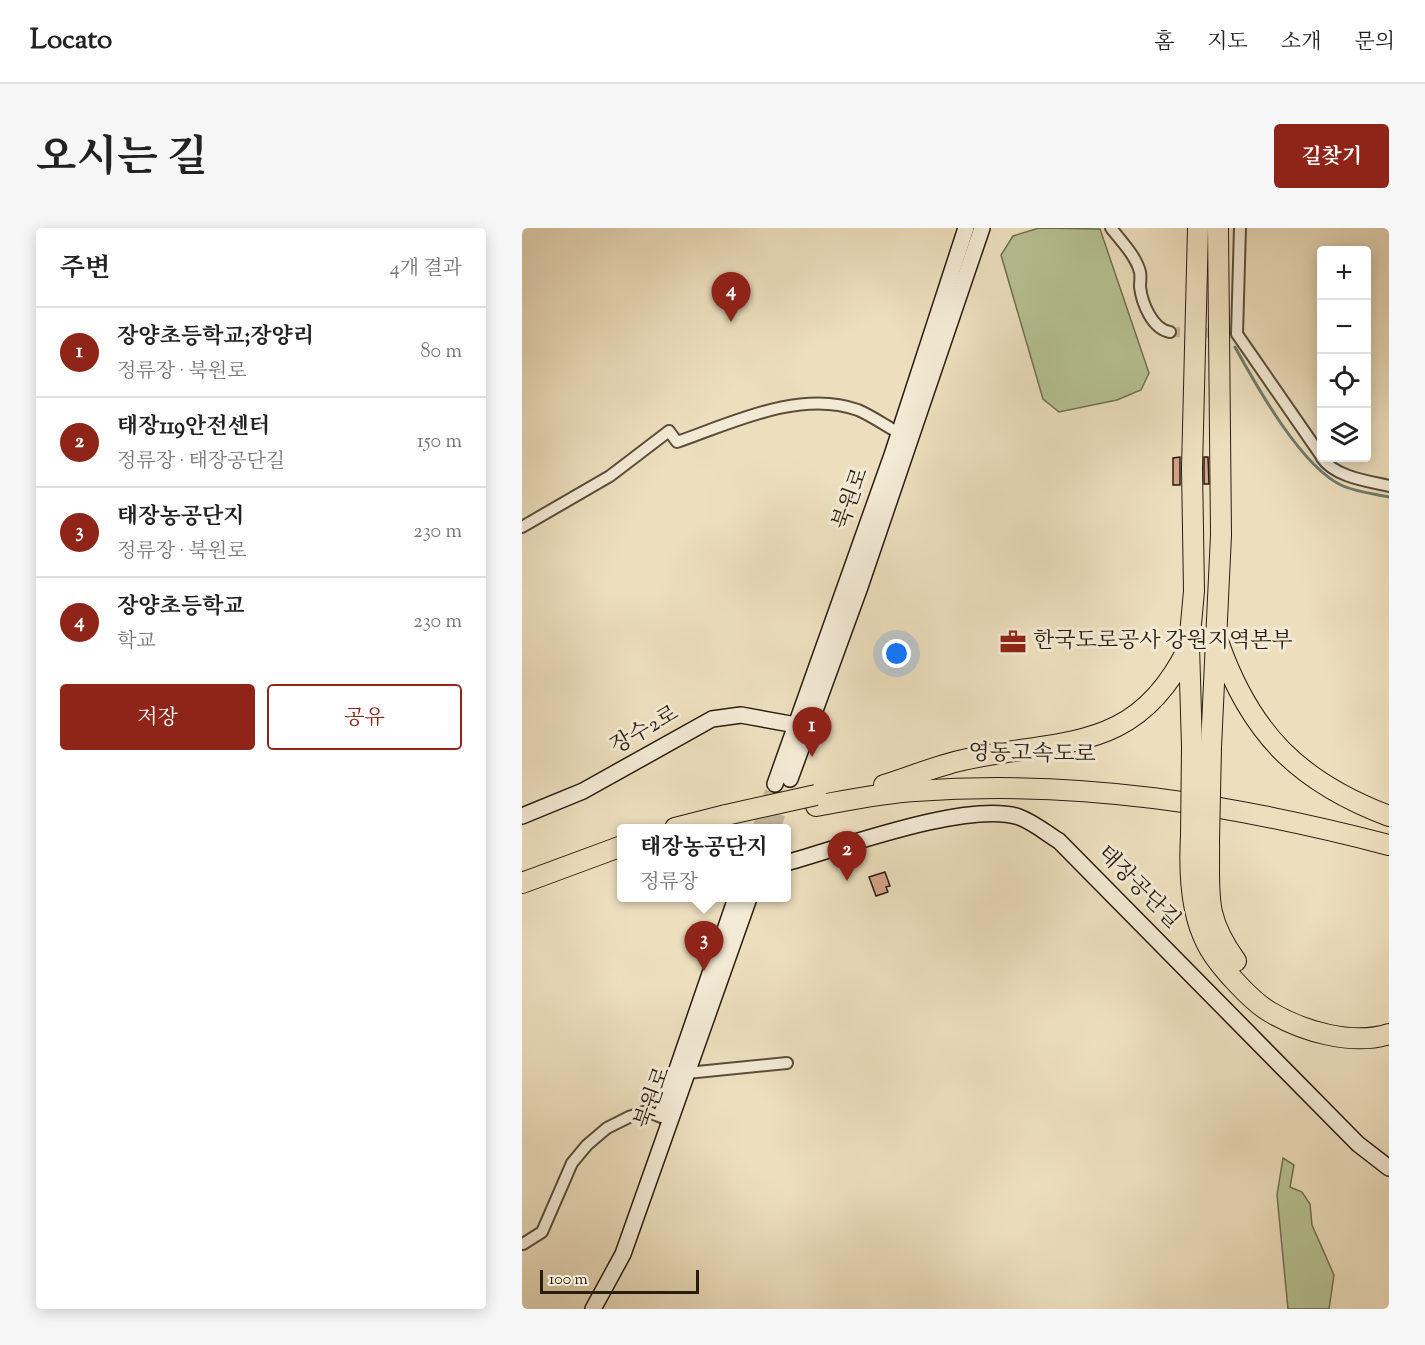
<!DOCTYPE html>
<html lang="ko">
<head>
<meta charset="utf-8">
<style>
  body { margin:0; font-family:"Sorts Mill Goudy","Noto Serif KR",serif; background:#f6f6f6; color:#222 }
  .controls { position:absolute; right:18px; top:18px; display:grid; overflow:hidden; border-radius:6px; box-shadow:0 3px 15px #0003 }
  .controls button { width:54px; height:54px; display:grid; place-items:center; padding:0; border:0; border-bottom:2px solid #e0e0e0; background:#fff; color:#222; font:30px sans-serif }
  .scale { position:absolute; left:18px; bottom:15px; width:159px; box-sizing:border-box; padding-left:6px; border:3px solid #291d0f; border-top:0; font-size:16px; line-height:21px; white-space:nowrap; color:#291d0f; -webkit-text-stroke:4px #f3ead5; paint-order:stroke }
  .you { position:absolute; left:375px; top:426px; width:21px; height:21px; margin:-15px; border:4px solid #fff; border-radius:50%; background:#1a73e8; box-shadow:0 0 0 9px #1a73e833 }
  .badge { display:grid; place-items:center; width:39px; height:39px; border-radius:50%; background:#8f2418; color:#fff; font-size:20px; font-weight:700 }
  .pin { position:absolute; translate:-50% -50px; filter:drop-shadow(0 2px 3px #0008) }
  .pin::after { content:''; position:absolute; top:32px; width:21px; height:18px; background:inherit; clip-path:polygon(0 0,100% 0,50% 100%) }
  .popup { position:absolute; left:95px; top:596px; width:174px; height:78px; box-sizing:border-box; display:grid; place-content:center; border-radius:6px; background:#fff; filter:drop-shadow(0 2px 4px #0005); font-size:20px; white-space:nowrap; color:#767676 }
  .popup b { font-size:22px; color:#222 }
  .popup::after { content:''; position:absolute; left:50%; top:100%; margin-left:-12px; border:12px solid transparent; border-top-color:#fff }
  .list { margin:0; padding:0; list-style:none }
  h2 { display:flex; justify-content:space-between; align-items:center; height:78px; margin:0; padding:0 24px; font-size:26px }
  h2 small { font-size:20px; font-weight:400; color:#767676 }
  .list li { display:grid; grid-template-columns:39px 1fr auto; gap:18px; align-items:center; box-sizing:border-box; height:90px; padding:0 24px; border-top:2px solid #e0e0e0 }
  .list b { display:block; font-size:22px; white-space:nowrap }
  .list p { margin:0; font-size:20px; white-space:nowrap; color:#767676 }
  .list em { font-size:20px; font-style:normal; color:#767676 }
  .actions { display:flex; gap:12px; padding:18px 24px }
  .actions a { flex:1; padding:14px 0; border:2px solid #8f2418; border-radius:6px; text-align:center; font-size:21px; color:#8f2418 }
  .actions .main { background:#8f2418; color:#fff }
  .icon { flex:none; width:33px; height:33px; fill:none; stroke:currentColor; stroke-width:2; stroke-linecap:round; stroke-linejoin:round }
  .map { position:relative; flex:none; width:867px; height:1081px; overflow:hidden; border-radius:6px }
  header { display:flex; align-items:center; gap:36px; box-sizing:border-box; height:84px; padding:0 30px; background:#fff; border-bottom:2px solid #e0e0e0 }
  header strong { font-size:28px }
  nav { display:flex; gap:33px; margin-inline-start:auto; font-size:21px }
  .intro { display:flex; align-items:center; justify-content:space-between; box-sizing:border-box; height:144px; padding:0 36px }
  h1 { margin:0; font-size:42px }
  .button { padding:15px 27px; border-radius:6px; background:#8f2418; color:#fff; font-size:21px; font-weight:700 }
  main { display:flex; gap:36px; padding:0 36px }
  aside { flex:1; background:#fff; border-radius:6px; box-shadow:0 3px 15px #0003 }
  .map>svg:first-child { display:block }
  .green { fill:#b6c293; stroke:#707051; stroke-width:1.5 }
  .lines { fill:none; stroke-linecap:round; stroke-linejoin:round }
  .stream { stroke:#6d7d6e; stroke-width:3 }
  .building { fill:#d7a388; stroke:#291d0f; stroke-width:1.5 }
  .street-tunnel { stroke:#c6b89b; stroke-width:10; stroke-dasharray:10 5; stroke-linecap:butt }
  .secondary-tunnel { stroke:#c6b89b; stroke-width:15; stroke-dasharray:15 8; stroke-linecap:butt }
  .street-casing { stroke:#5a4e3b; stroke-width:14 }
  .secondary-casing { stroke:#291d0f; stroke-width:18 }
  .highway-casing { stroke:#291d0f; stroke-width:22 }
  .street { stroke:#f3ead5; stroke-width:10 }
  .secondary { stroke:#f3ead5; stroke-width:15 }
  .highway { stroke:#eddfbe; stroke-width:20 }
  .highway-bridge-casing { stroke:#291d0f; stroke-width:22; stroke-linecap:butt }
  .highway-bridge { stroke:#eddfbe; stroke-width:20 }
  .labels { text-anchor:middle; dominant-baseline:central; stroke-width:6; stroke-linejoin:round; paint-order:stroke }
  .street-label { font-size:22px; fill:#291d0f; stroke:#f3ead5 }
  .poi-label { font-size:22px; fill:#291d0f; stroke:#f3ead5; text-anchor:start }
</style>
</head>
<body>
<header>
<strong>Locato</strong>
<nav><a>홈</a><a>지도</a><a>소개</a><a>문의</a></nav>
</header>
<div class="intro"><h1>오시는 길</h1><a class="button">길찾기</a></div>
<main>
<aside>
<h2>주변<small>4개 결과</small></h2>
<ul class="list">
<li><span class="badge">1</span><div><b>장양초등학교;장양리</b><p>정류장 · 북원로</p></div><em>80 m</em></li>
<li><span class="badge">2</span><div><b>태장119안전센터</b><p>정류장 · 태장공단길</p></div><em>150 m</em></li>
<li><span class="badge">3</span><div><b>태장농공단지</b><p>정류장 · 북원로</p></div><em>230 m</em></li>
<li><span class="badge">4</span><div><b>장양초등학교</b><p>학교</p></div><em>230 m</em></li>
</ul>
<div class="actions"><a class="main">저장</a><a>공유</a></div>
</aside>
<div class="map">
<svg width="867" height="1081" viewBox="0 0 867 1081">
  <rect width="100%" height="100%" fill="#eddfbe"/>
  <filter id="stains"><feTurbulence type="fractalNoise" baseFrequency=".00333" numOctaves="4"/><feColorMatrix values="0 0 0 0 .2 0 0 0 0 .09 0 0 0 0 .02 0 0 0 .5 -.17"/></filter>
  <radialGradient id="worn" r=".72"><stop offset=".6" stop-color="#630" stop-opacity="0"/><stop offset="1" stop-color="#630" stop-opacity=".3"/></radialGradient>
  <g class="green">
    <polygon points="517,0 578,1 627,145 619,162 595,172 537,184 521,171 479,27 491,8"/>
    <polygon points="761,930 772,937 768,959 780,964 788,976 790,997 812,1047 807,1081 766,1081 755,967"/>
  </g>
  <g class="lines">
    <path class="stream" d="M713 119C735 159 780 240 821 258 835 264 853 266 867 269"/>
  </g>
  <g class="building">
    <polygon points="658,229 658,257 651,257 651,230"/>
    <polygon points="682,229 686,229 687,256 682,256"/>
    <polygon points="363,644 368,658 364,659 366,664 354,668 347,649"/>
  </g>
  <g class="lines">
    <polyline class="street-tunnel" points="648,104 709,105"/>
    <g class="secondary-tunnel">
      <polyline points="238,600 253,556"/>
      <polyline points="251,600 268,551"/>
    </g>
    <g class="street-casing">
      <g id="street">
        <path d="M589 0C599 13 614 28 618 44 619 49 618 54 618 59 620 75 630 101 648 104"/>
        <polyline points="718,0 715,106 800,229"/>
        <path d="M800 230C813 249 846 253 867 258"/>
        <path d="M0 299 88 248 147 203 155 214C210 195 278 161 336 182 350 188 364 198 377 205"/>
        <polyline points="165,845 265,835"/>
        <polyline points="1,1016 20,1004 50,935 65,917 85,900 107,889 125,883 139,889"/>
      </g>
    </g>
    <g class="secondary-casing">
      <g id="secondary">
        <polyline points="268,551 338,359 460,0"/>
        <polyline points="253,556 370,227 444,0"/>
        <polyline points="0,588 61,563 190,491 219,487 274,497 283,501"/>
        <path d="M264 635C318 620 447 572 497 589 511 594 524 605 537 613L836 916 867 940"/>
        <polyline points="140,885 214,670"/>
        <polyline points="71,1081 101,1026 227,670"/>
      </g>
    </g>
    <g class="highway-casing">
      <g id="highway">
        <path d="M697 416C729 506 777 554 867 588"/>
        <polyline points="670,519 667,418 672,363 670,240 676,0"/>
        <polyline points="689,519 699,307 696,0"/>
        <path d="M362 557C388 549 414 538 441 532 540 510 614 527 666 420"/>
        <path d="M294 578C327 572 360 565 393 563 556 551 709 576 867 617"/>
        <polyline points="153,600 204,587"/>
        <path d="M669 608C667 643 668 684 685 716 695 736 729 773 748 784 780 803 830 818 867 806"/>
        <path d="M687 613C688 667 681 687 714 733"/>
        <polyline points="0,655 100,618"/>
      </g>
    </g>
    <use href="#street" class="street"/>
    <use href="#secondary" class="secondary"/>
    <use href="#highway" class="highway"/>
    <g class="highway-bridge-casing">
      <g id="highway-bridge">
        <polyline points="204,587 294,567"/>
        <polyline points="669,608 670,519"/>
        <polyline points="687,613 689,519"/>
      </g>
    </g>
    <use href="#highway-bridge" class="highway-bridge"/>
  </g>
  <defs>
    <g id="office-bare" transform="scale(2.07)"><path d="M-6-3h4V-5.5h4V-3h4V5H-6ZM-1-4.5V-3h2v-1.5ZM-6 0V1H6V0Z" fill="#8f2418" stroke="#f3ead5" stroke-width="2.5" paint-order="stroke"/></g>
  </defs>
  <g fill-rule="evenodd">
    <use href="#office-bare" x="491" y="414"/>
  </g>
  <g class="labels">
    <g class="street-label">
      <text transform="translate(330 271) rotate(-70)">북원로</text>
      <text transform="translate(123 503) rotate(-30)">장수2로</text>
      <text transform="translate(510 527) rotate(1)">영동고속도로</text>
      <text transform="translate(616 660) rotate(45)">태장공단길</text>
      <text transform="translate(132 870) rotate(-70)">북원로</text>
    </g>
    <g class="poi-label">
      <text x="511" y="414">한국도로공사 강원지역본부</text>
    </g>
  </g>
  <rect width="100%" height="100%" filter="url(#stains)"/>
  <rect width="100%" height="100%" fill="url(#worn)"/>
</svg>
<div class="controls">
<button>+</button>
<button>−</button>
<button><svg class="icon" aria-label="locate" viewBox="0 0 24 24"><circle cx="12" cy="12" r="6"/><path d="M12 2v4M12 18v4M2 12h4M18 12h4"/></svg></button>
<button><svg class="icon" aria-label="layers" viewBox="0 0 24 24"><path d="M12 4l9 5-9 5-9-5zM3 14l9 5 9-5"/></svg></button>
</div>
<div class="scale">100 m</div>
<div class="you"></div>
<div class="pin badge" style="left:290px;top:529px">1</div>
<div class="pin badge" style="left:325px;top:653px">2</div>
<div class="pin badge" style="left:182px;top:743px">3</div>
<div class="popup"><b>태장농공단지</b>정류장</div>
<div class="pin badge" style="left:209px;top:94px">4</div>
</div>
</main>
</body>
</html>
